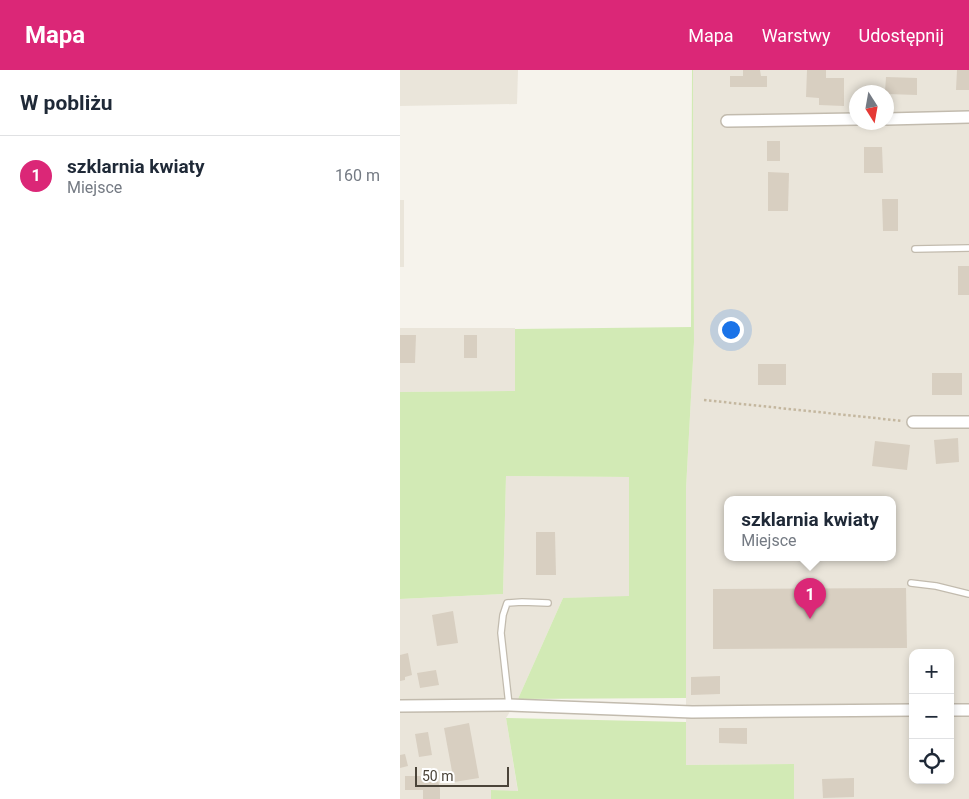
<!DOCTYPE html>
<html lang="pl">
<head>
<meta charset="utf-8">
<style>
  body { margin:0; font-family:Roboto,sans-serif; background:#f6f6f7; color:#1f2937 }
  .controls { position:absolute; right:15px; bottom:15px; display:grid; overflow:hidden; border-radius:10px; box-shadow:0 2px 8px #0003 }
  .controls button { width:45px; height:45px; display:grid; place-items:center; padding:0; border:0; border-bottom:1px solid #e0e1e3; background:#fff; color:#1f2937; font:25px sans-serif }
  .compass { position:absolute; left:449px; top:15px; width:45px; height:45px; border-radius:50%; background:#fff; box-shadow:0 2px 8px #0003; rotate:169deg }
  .scale { position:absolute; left:15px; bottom:12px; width:94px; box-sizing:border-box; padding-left:5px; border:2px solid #4b4439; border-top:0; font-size:14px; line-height:18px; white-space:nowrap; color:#4b4439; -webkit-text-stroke:4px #fff; paint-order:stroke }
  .you { position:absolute; left:330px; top:259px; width:18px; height:18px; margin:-12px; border:4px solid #fff; border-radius:50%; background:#1a73e8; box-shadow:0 0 0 8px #1a73e833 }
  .badge { display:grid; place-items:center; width:32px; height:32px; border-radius:50%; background:#db2777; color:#fff; font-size:16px; font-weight:700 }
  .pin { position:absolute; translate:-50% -41px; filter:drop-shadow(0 1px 2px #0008) }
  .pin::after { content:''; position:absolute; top:26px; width:18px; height:15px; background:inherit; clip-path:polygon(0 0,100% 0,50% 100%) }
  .popup { position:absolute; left:324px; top:426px; width:172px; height:65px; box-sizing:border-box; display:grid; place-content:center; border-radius:10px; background:#fff; filter:drop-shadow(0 1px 4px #0005); font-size:16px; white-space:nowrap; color:#747a83 }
  .popup b { font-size:19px; color:#1f2937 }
  .popup::after { content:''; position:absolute; left:50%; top:100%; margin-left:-10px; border:10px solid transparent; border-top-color:#fff }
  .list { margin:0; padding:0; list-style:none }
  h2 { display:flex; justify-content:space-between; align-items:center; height:65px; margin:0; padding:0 20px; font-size:21px }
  h2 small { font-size:16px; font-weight:400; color:#747a83 }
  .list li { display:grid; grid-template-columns:32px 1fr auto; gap:15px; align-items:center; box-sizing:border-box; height:80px; padding:0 20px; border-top:1px solid #e0e1e3 }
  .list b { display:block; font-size:19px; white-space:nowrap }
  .list p { margin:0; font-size:16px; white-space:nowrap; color:#747a83 }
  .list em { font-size:16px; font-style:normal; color:#747a83 }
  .icon { flex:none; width:28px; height:28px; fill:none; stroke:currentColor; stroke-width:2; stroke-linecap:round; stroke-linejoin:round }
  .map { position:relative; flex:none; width:569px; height:729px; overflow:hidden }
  header { display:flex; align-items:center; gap:30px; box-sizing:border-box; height:70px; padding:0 25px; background:#db2777; color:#fff }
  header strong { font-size:24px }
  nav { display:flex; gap:28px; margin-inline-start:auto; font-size:18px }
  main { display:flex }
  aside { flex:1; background:#fff }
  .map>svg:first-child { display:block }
  .residential { fill:#eae5da; fill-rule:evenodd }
  .green { fill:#d2eab5 }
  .building { fill:#d8cfc1 }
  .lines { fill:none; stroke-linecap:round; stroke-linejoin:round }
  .lane-casing { stroke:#c2bbae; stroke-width:8 }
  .street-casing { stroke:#c2bbae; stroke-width:14 }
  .path { stroke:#c4b79f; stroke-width:2.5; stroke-dasharray:2.5 2.5; stroke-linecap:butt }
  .lane { stroke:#fff; stroke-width:5.5 }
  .street { stroke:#fff; stroke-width:11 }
</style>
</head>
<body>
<header>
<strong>Mapa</strong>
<nav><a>Mapa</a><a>Warstwy</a><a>Udostępnij</a></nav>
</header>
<main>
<aside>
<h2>W pobliżu<small></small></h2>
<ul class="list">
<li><span class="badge">1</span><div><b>szklarnia kwiaty</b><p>Miejsce</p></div><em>160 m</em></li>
</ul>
</aside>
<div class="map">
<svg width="569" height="729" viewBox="0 0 569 729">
  <rect width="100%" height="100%" fill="#f6f3ec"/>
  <g class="residential">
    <polygon points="0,0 118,0 117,34 0,36"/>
    <path d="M293 0H569V729H394L393 694 286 695V419L294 272ZM457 22H487V52H457ZM328 430H492V488H328ZM513 583H550V710H513Z"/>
    <rect x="0" y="130" width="4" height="67"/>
    <polygon points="0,258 115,258 116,321 0,322"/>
    <polygon points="106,406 229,407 229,527 163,528 118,629 106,648 118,722 91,720 91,729 0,729 0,529 103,524"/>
  </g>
  <g class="green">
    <polygon points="292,0 293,0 294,272 286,419 286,628 118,629 163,528 229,526 229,407 106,406 103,524 0,529 0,322 115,321 115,259 291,257"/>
    <polygon points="106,648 286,652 286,695 394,694 394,729 91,729 91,720 118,721"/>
  </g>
  <g class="building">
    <polygon points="343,0 360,0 361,6 367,6 367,17 330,17 330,6 343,6"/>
    <polygon points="407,0 426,0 426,8 444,8 444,36 419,35 419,28 406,27"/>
    <polygon points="557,0 569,0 569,20 556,20"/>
    <polygon points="486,7 517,8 517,25 487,24 487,22 485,22"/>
    <rect x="367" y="71" width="13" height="20"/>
    <polygon points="464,77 482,77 483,103 464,103"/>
    <polygon points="368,102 389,103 388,141 368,141"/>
    <polygon points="482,129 498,129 498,161 483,161"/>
    <rect x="558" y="196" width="11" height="29"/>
    <polygon points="0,265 16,265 15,293 0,293"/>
    <rect x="64" y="265" width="13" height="23"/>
    <rect x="358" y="294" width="28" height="21"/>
    <rect x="532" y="303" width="30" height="22"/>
    <polygon points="558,368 559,392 536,394 534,370"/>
    <polygon points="475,371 510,375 507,400 472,396"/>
    <polygon points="136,462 155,462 156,505 136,505"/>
    <polygon points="506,518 507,578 313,579 313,519"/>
    <polygon points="53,541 58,573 37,576 32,545"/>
    <polygon points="8,583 12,605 5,607 5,610 0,611 0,585"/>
    <polygon points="36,600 39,615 20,618 17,603"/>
    <polygon points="320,606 320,624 291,625 291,607"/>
    <polygon points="69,653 79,708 54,712 44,658"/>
    <polygon points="319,658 347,658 347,674 319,673"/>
    <polygon points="28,662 32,685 19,687 15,664"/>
    <polygon points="5,684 8,696 0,698 0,685"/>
    <polygon points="5,706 37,706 40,719 40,729 23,729 23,720 5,720"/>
    <polygon points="454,708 454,727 423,728 422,709"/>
  </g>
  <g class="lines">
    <g class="lane-casing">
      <g id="lane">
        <polyline points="515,179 569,178"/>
        <polyline points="511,513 536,516 569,524"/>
        <polyline points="109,635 101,563 103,545 107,533 122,532 148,533"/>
      </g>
    </g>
    <g class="street-casing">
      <g id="street">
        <polyline points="487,49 569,47"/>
        <polyline points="327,51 457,49"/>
        <polyline points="513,352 569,352"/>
        <polyline points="0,636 109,635 292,642 513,640"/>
        <polyline points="550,640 569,640"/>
      </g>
    </g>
    <polyline class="path" points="304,330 503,351"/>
    <use href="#lane" class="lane"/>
    <use href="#street" class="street"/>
  </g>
</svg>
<div class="controls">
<button>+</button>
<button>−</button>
<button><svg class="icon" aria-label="locate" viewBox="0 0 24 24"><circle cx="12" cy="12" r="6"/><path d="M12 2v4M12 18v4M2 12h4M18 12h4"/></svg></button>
</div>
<svg class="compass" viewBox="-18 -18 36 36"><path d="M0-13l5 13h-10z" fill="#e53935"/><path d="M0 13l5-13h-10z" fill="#747a83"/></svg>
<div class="scale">50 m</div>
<div class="you"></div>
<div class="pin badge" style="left:410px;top:549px">1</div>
<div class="popup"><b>szklarnia kwiaty</b>Miejsce</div>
</div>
</main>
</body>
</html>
